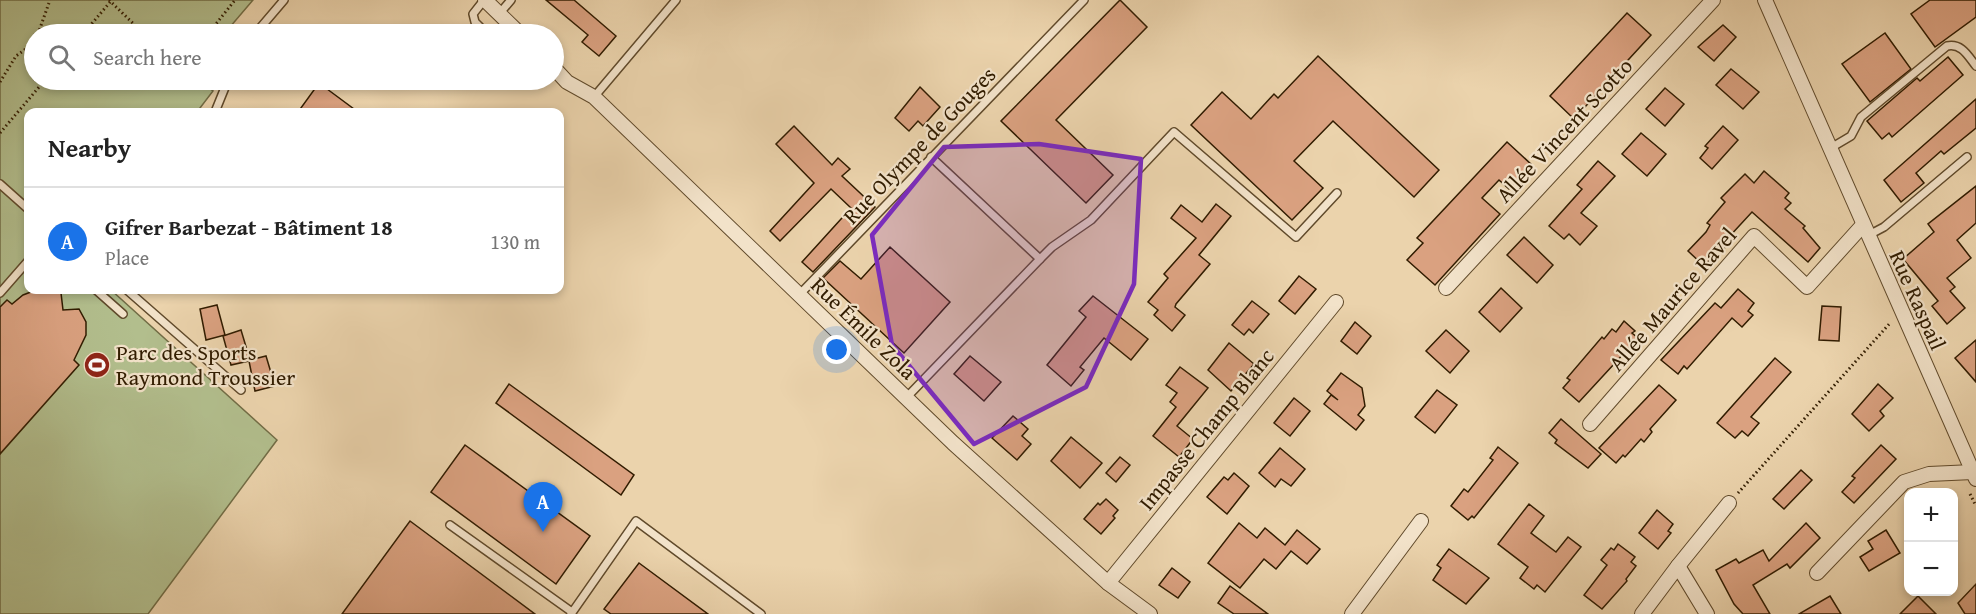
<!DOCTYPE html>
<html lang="en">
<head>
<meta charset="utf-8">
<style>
  body { margin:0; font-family:"Gentium Book Plus",serif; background:#f6f6f6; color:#222 }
  .controls { position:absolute; right:18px; bottom:18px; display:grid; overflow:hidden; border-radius:12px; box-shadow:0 3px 9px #0003 }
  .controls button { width:54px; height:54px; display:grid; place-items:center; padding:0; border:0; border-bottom:2px solid #e0e0e0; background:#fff; color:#222; font:30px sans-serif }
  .you { position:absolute; left:837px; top:350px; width:21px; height:21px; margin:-15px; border:4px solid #fff; border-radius:50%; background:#1a73e8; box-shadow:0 0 0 9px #1a73e833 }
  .badge { display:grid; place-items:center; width:39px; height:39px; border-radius:50%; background:#1a73e8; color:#fff; font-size:20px; font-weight:700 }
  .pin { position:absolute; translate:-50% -50px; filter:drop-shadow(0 2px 3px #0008) }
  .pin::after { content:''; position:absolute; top:32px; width:21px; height:18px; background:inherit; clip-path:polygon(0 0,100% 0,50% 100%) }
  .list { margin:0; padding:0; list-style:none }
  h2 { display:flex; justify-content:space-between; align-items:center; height:78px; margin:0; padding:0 24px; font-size:26px }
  h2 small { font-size:20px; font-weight:400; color:#767676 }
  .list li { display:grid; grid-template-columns:39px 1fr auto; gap:18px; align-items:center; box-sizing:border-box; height:108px; padding:0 24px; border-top:2px solid #e0e0e0 }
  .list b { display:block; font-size:22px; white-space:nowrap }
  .list p { margin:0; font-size:20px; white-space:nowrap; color:#767676 }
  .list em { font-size:20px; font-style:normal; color:#767676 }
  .icon { flex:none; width:33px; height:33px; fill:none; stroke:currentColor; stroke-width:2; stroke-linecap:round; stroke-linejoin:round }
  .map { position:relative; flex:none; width:1976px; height:614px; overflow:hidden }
  .search { position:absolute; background:#fff; box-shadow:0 3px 9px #0003; left:24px; top:24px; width:540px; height:66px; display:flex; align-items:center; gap:15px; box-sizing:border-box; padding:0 21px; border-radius:33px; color:#767676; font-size:22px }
  .panel { position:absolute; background:#fff; box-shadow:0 3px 9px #0003; left:24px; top:108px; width:540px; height:186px; border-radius:12px }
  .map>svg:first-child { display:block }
  .green { fill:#b2be8d; stroke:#726d46; stroke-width:1.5 }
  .building { fill:#daa180; stroke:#311c00; stroke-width:1.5 }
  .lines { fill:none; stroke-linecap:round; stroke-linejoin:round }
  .lane-casing { stroke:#604a2b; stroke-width:10 }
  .street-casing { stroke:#604a2b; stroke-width:16 }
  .path { stroke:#311c00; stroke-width:3; stroke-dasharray:1.5 3; stroke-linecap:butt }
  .lane { stroke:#f2e2c9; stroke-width:7 }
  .street { stroke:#f2e2c9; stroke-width:14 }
  .marked { fill:#7b2cbf; fill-opacity:0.2; stroke:#7b2cbf; stroke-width:4.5; stroke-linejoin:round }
  .labels { text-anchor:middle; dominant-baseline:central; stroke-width:4.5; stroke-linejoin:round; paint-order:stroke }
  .street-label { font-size:22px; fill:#311c00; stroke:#f2e2c9 }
  .poi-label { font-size:22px; fill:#311c00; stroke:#f2e2c9; text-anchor:start }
</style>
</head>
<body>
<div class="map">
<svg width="1976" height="614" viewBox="0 0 1976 614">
  <rect width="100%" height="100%" fill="#ebd3ac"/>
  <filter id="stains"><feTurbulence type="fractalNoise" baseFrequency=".00333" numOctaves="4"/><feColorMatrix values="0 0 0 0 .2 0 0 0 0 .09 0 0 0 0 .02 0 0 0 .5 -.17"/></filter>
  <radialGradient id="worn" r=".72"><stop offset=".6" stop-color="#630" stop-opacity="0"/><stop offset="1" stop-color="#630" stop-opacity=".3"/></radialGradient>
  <polygon class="green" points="0,0 253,0 224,34 34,34 34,80 198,80 213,91 200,108 204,112 28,112 28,290 111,290 277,440 148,614 0,614"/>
  <g class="building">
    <polygon points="546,0 574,0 616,36 599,56 582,42 588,35"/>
    <polygon points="1120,0 1147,27 1056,120 1113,175 1086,203 1001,121"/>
    <polygon points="1930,0 1976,0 1976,17 1935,47 1911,14"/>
    <polygon points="1627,13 1651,35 1574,119 1550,96"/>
    <polygon points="1723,25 1736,37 1714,61 1698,47"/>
    <polygon points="1885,33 1911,69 1870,102 1842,64"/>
    <polygon points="1318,56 1439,170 1414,197 1333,121 1294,161 1323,188 1292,220 1191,125 1222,92 1251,119 1274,94 1278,98"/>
    <polygon points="1948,57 1963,75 1892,137 1889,133 1882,139 1867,121 1917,78 1920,81"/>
    <polygon points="1731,69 1759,92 1743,109 1716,85"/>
    <polygon points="319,83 358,112 298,112"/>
    <polygon points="920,87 940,107 923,126 918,121 909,131 895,118"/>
    <polygon points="1665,88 1684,104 1665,126 1646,109"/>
    <polygon points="1976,99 1976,128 1944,154 1941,151 1916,173 1924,183 1901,202 1884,180"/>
    <polygon points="794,126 832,165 838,158 850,169 842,176 875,207 813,272 802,262 851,208 831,189 780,241 770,231 814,183 776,144"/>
    <polygon points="1723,126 1738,140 1712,169 1700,158 1708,148 1705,146"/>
    <polygon points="1641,133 1666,154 1647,176 1622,154"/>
    <polygon points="1507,142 1532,165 1509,189 1499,180 1482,198 1500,214 1435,285 1407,260 1423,243 1417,238"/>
    <polygon points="1598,161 1615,176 1581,213 1597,226 1580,245 1569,234 1564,239 1549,226 1582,189 1577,185"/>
    <polygon points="1764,171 1789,193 1785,198 1791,203 1785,209 1805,226 1803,228 1820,248 1808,262 1752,212 1728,238 1731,241 1717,256 1715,254 1704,266 1688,251 1706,232 1710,225 1707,223 1725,202 1721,198 1745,174 1754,183"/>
    <polygon points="1976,186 1976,223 1957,240 1971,258 1947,278 1955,287 1950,291 1965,308 1947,324 1932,306 1938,301 1903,259 1934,232 1928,224"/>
    <polygon points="1216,204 1231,216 1199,255 1210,264 1176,304 1175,307 1185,315 1172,331 1154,315 1158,310 1148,302 1168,278 1164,274 1196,238 1171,218 1181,205 1202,222"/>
    <polygon points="1524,237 1553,265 1537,283 1507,255"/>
    <polygon points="890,247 950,302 904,353 823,278 840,261 861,279"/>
    <polygon points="1299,276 1316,289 1295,314 1279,301"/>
    <polygon points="1501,288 1522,308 1500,332 1479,312"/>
    <polygon points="1738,289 1754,303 1748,311 1753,315 1742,327 1732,318 1687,369 1684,366 1678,374 1661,360 1715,303 1721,308"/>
    <polygon points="36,290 61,293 63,310 79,309 86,322 86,335 74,360 79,365 0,454 0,307 7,300 12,304 23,295"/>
    <polygon points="1093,296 1148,339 1131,360 1104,338 1080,367 1084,370 1071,386 1047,365 1086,317 1079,311"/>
    <polygon points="1252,301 1269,314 1253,333 1249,329 1244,335 1232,325"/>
    <polygon points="217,305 225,335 206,340 200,309"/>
    <polygon points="1822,306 1841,307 1839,341 1819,340"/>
    <polygon points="1624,321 1635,331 1632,333 1638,338 1579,402 1563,388 1570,380 1567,378 1602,337 1604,339 1612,329 1616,332"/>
    <polygon points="1355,322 1371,336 1357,354 1341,341"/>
    <polygon points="241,330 250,360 266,356 275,386 255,391 249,361 231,365 223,336"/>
    <polygon points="1446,330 1469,351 1450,373 1426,351"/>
    <polygon points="1976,340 1976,382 1955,358"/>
    <polygon points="1229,343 1254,364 1231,391 1208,370"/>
    <polygon points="970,356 1001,382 984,401 954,374"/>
    <polygon points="1775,358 1791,372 1751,417 1759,423 1748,436 1742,431 1735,438 1717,423"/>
    <polygon points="1180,367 1208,388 1177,426 1193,439 1179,457 1153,436 1176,407 1170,402 1177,393 1166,385"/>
    <polygon points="1341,373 1362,388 1365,406 1358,415 1364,420 1356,430 1324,404 1331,395 1338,400 1327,391"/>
    <polygon points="509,384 634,475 621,495 496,403"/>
    <polygon points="1878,384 1893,398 1880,411 1884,416 1869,431 1852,414"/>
    <polygon points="1659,385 1676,400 1650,429 1652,432 1644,442 1641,439 1625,457 1623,455 1616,463 1599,448"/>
    <polygon points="1437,390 1457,405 1435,433 1415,417"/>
    <polygon points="1294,398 1310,411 1290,436 1274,423"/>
    <polygon points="1013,416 1028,429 1022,436 1031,444 1017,460 992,438"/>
    <polygon points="1561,419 1601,454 1588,468 1555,443 1557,440 1549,433"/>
    <polygon points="1071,437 1102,463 1080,488 1051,461"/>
    <polygon points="465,445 590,536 556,584 431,492"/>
    <polygon points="1881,445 1896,459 1854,503 1842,492 1855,478 1852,476"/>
    <polygon points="1498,447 1518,463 1474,518 1472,516 1468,520 1451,506 1464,489 1468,492 1493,460 1490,458"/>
    <polygon points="1280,448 1305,469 1291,486 1281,479 1275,487 1259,473"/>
    <polygon points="1120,457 1130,465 1116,482 1106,473"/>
    <polygon points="1801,470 1812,480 1784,509 1773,499"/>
    <polygon points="1234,473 1249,486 1227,514 1207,497 1224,477 1228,480"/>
    <polygon points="1106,499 1118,510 1113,516 1115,518 1101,534 1084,519 1098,503 1100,505"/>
    <polygon points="1529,504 1544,516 1531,533 1556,552 1568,537 1581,547 1545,592 1537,585 1534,589 1520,578 1528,567 1498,544"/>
    <polygon points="1657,510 1673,524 1668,531 1671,533 1658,549 1639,533"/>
    <polygon points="410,521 535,614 342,614"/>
    <polygon points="1239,523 1257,538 1265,528 1285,545 1297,530 1320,549 1307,564 1291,551 1276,569 1264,559 1240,588 1208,563"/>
    <polygon points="1806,523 1820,538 1790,568 1787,564 1753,585 1770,614 1743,614 1734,604 1716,570 1736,559 1739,563 1763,550 1769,561"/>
    <polygon points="1886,530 1900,553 1869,571 1860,557 1873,549 1868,541"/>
    <polygon points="1618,544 1635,557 1631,562 1636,566 1626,579 1627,581 1602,609 1584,595 1607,565 1601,560 1611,548 1614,550"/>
    <polygon points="1449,549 1489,578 1466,604 1433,580 1441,568 1437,565"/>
    <polygon points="639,563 708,614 611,614 604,609"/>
    <polygon points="1172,568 1190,582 1178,598 1159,585"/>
    <polygon points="1976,584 1976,614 1965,614 1958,603"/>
    <polygon points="1230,586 1268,614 1234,614 1218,603"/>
    <polygon points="1830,596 1841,614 1799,614"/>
    <polygon points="1918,596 1936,614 1900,614"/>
  </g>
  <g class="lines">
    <g class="lane-casing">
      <g id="lane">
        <polyline points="484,0 473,14 475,22 487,34"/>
        <polyline points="499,14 511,0"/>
        <polyline points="255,34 284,0"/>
        <polyline points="594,97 676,0"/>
        <polyline points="215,112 228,80"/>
        <path d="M1829 149 1851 136 1861 117 1947 46C1962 43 1968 56 1976 66"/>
        <polyline points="0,184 28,209"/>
        <polyline points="1867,236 1884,227 1967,157"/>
        <polyline points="1040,259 1052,247 1091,220 1174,132 1296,237 1337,193"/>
        <polyline points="96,290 123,314"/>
        <polyline points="127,290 241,390"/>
        <polyline points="0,293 28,261"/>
        <polyline points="799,295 1084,0"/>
        <polyline points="906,398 1040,259 931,157"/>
        <polyline points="450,525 572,612"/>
        <polyline points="571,614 636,521 761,614"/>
      </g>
    </g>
    <g class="street-casing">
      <g id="street">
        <polyline points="485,0 520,34"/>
        <polyline points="1765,0 1976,479"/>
        <polyline points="554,68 567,82 594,97 953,443 1108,583 1150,614"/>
        <polyline points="1446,288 1713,0"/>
        <polyline points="1590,424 1754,236 1807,287 1862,226"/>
        <polyline points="1678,566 1729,503"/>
        <polyline points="1817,573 1904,482 1929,474 1973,472"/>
        <polyline points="1108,583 1336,302"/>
        <polyline points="1352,614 1421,521"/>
        <polyline points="1642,614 1678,566 1707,614"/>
      </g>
    </g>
    <g class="path">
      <polyline points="109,0 144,34"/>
      <polyline points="38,34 50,0"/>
      <polyline points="83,34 111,1"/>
      <polyline points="208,34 235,0"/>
      <polyline points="554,48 560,54"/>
      <polyline points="0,82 16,56 30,46 34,39"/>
      <polyline points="0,133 45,80"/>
      <polyline points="1738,493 1891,322"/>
      <polyline points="1970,494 1976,506"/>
    </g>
    <use href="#lane" class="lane"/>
    <use href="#street" class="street"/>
  </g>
  <path class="marked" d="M1039 144 1141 159 1134 284 1086 387 974 444 892 345 872 235 944 147Z"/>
  <defs>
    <g id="stadium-disc" transform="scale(1.35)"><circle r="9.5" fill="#8f2418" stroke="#f2e2c9"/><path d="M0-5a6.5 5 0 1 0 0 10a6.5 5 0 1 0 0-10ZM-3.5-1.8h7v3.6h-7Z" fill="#fff"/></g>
  </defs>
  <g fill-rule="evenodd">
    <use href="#stadium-disc" x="97" y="365"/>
  </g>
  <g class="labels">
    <g class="street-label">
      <text transform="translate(1564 130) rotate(-47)">Allée Vincent Scotto</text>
      <text transform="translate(919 145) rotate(-46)">Rue Olympe de Gouges</text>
      <text transform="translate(1672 299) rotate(-49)">Allée Maurice Ravel</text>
      <text transform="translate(1918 300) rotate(66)">Rue Raspail</text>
      <text transform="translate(864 328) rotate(44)">Rue Émile Zola</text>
      <text transform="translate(1206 429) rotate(-51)">Impasse Champ Blanc</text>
    </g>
    <g class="poi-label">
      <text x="116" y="352">Parc des Sports<tspan x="116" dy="25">Raymond Troussier</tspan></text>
    </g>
  </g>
  <rect width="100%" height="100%" filter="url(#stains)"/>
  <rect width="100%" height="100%" fill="url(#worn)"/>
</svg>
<div class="controls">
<button>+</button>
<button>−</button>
</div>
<div class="you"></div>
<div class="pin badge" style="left:543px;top:532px">A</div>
<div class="search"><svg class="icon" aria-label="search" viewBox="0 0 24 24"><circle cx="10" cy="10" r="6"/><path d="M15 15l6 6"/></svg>Search here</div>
<section class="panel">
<h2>Nearby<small></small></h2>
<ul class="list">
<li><span class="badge">A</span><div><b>Gifrer Barbezat - Bâtiment 18</b><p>Place</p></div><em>130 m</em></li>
</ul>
</section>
</div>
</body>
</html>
